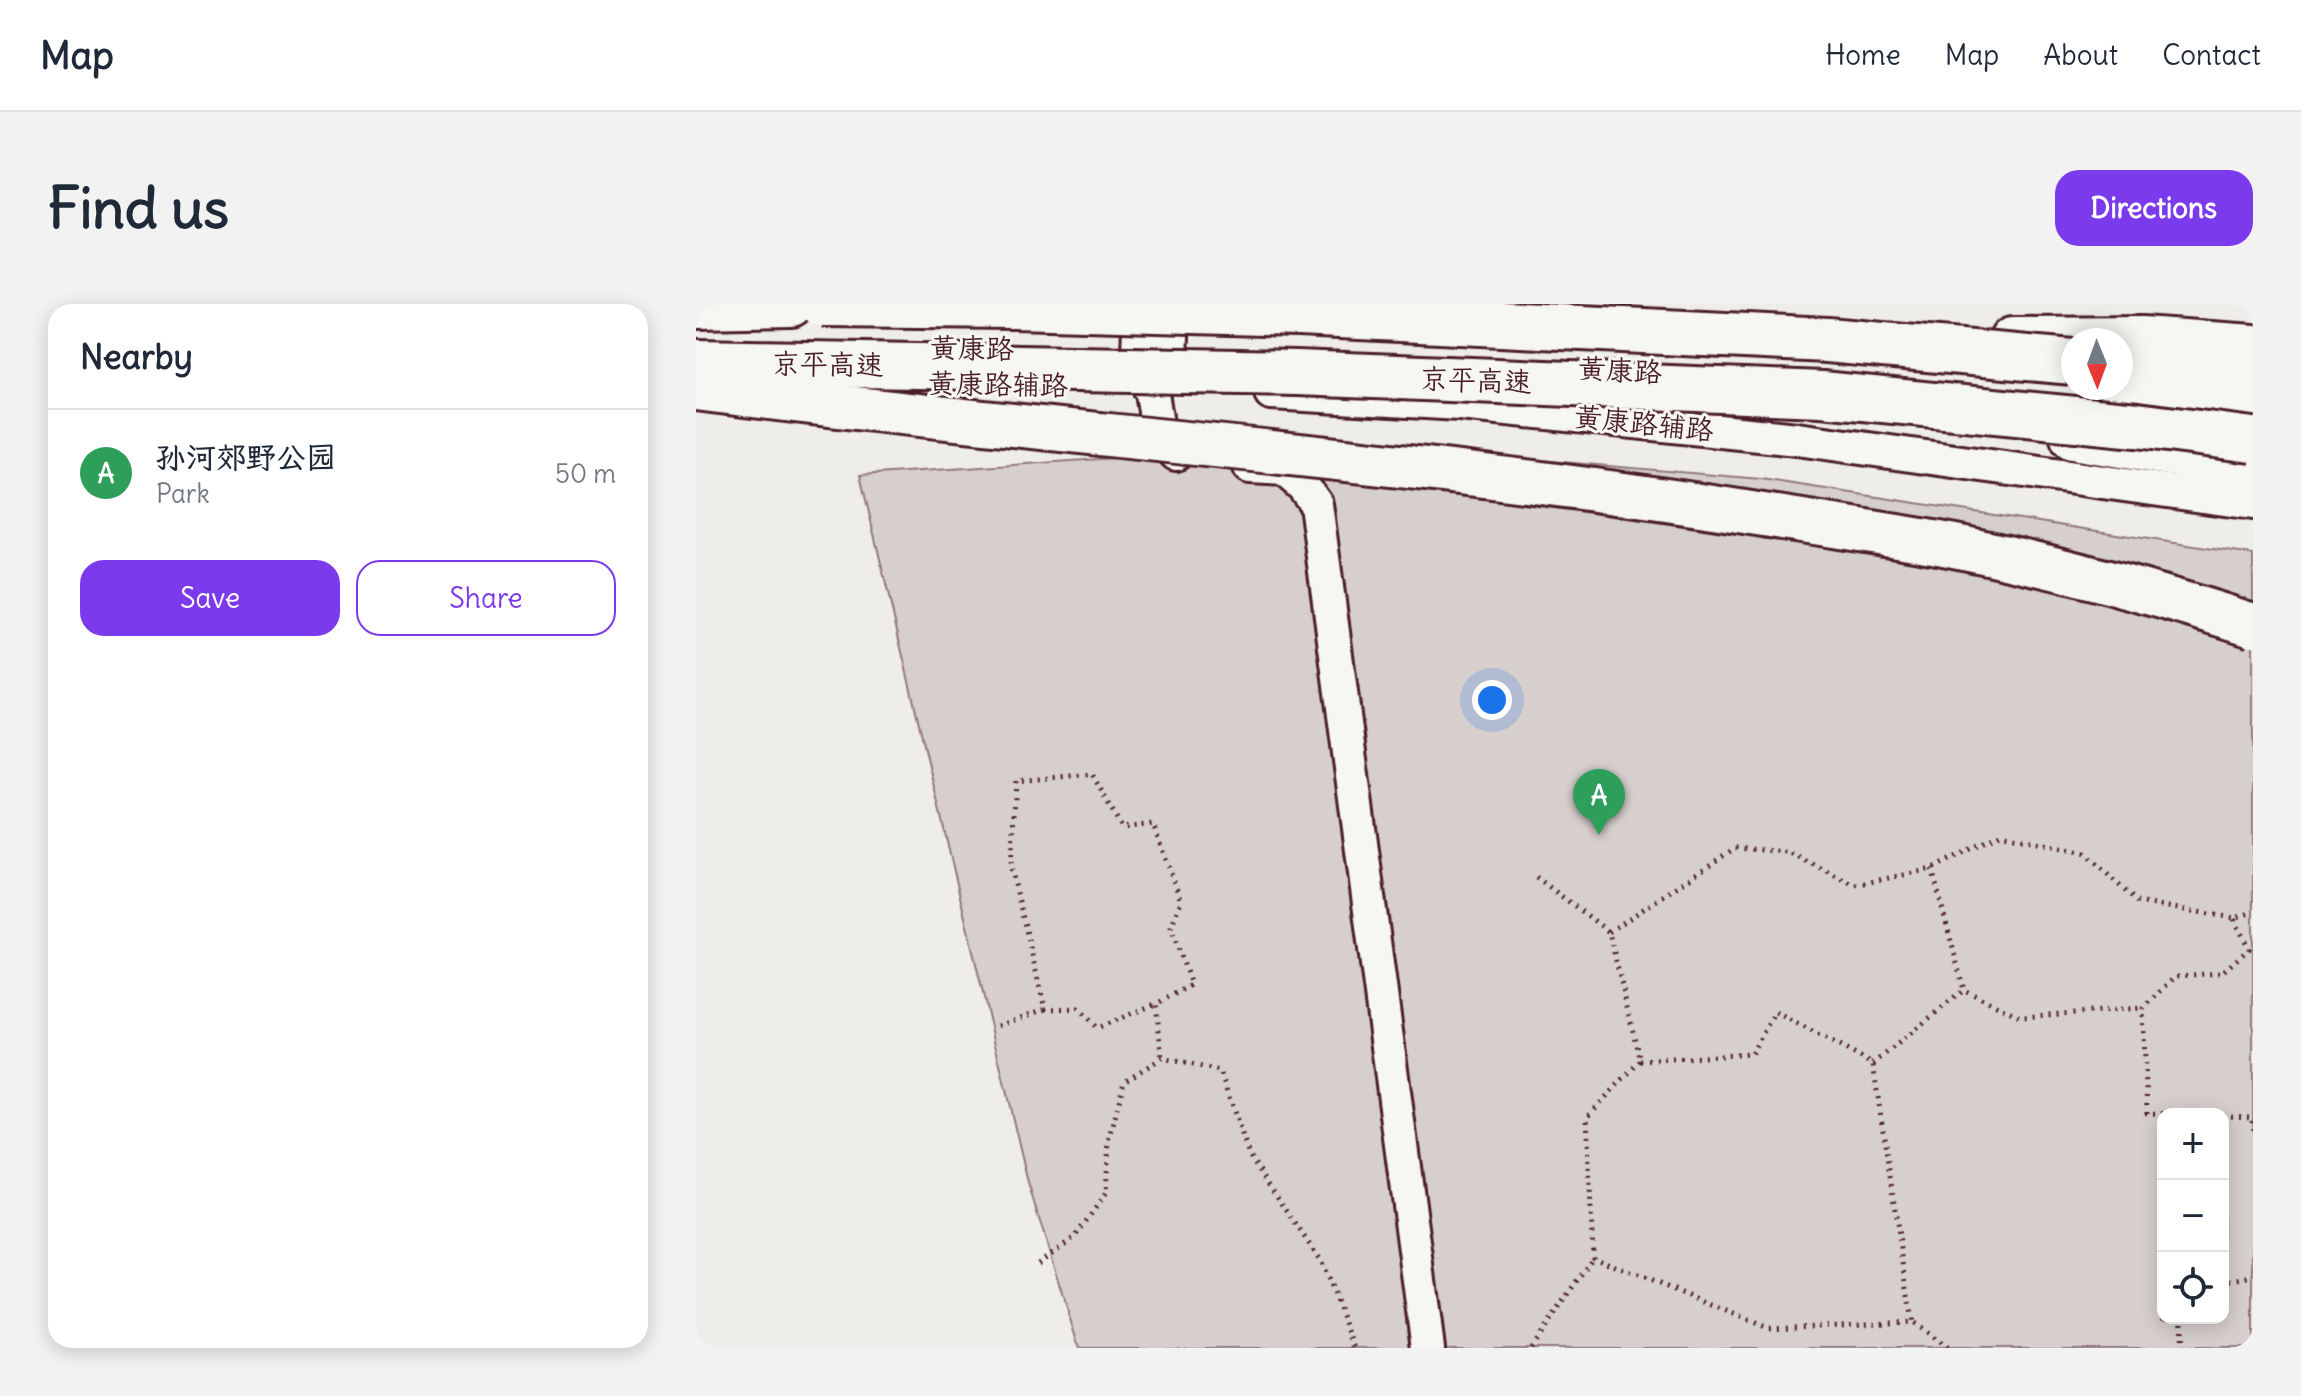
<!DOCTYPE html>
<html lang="en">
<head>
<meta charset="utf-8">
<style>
  body { margin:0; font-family:Delius,"LXGW WenKai TC",sans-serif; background:#f2f2f3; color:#1f2937 }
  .controls { position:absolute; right:24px; bottom:24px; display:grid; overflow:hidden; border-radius:16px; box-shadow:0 4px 20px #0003 }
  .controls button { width:72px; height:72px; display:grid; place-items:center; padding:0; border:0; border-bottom:2px solid #e0e1e3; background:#fff; color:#1f2937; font:40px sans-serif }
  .compass { position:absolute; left:1365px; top:24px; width:72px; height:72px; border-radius:50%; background:#fff; box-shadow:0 4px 20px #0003; rotate:179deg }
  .you { position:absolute; left:796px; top:396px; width:28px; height:28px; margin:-20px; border:6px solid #fff; border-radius:50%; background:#1a73e8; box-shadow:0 0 0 12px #1a73e833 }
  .badge { display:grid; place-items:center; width:52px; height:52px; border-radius:50%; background:#7c3aed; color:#fff; font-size:26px; font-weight:700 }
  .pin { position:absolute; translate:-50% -66px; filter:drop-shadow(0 2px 4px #0008) }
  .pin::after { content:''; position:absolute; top:42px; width:28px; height:24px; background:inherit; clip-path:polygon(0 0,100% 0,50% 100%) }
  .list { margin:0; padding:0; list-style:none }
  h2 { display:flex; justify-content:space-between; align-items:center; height:104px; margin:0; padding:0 32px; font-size:34px }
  h2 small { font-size:26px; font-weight:400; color:#747a83 }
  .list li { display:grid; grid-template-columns:52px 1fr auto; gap:24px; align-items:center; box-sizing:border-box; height:128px; padding:0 32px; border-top:2px solid #e0e1e3 }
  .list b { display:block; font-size:30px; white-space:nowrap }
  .list p { margin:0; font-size:26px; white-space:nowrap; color:#747a83 }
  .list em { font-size:26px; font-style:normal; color:#747a83 }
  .actions { display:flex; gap:16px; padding:24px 32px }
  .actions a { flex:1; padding:18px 0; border:2px solid #7c3aed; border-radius:24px; text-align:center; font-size:28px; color:#7c3aed }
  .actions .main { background:#7c3aed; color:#fff }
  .icon { flex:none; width:44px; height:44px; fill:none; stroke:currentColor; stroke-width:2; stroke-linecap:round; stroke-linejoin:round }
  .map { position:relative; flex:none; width:1557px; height:1044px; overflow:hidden; border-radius:24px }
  header { display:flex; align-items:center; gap:48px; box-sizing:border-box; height:112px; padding:0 40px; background:#fff; border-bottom:2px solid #e0e1e3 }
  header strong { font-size:38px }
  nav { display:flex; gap:44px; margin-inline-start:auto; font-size:28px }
  .intro { display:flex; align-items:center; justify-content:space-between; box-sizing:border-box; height:192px; padding:0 48px }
  h1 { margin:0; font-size:56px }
  .button { padding:20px 36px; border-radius:24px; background:#7c3aed; color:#fff; font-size:28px; font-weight:700 }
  main { display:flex; gap:48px; padding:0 48px }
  aside { flex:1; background:#fff; border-radius:24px; box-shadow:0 4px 20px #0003 }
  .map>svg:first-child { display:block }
  .green { fill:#d7cfce; stroke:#90777c; stroke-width:2; fill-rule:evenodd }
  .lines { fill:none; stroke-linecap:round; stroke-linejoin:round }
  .tertiary-casing { stroke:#4a1f2b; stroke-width:38 }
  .secondary-casing { stroke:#4a1f2b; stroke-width:42 }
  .motorway-casing { stroke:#4a1f2b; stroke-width:50 }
  .path { stroke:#4a1f2b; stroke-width:5; stroke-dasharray:2 6; stroke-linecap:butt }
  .tertiary { stroke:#f6f6f2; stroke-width:32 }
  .secondary { stroke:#f6f6f2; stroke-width:36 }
  .motorway { stroke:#f6f6f2; stroke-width:44 }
  .trunk-bridge-casing { stroke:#4a1f2b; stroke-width:48; stroke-linecap:butt }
  .motorway-bridge-casing { stroke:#4a1f2b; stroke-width:50; stroke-linecap:butt }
  .trunk-bridge { stroke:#f6f6f2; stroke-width:42 }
  .motorway-bridge { stroke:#f6f6f2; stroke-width:44 }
  .labels { text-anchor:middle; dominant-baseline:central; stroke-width:6; stroke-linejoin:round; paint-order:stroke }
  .street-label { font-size:28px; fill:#4a1f2b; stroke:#f6f6f2 }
</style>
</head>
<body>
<header>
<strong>Map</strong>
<nav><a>Home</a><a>Map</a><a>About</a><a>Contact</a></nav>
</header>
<div class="intro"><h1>Find us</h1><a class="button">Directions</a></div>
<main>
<aside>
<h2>Nearby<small></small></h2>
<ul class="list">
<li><span class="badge" style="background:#2e9e5b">A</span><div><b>孙河郊野公园</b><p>Park</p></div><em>50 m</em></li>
</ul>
<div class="actions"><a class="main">Save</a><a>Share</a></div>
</aside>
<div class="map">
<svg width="1557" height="1044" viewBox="0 0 1557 1044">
  <rect width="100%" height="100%" fill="#efedea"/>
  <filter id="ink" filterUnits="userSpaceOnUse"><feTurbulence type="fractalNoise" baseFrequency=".0125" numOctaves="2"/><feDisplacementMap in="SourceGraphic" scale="16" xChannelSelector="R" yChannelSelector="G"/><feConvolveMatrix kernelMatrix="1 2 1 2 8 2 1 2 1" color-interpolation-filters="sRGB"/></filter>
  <g filter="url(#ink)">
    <path class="green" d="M645 139 1065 175 1557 251V1044H383L332 879 164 171ZM1467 810H1527V1014H1467Z"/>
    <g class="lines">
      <g class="tertiary-casing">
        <g id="tertiary">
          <polyline points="455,83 463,132 480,150"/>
          <polyline points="575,89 764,100 1101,135 1557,199"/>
          <polyline points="554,163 588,165 607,182 620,200 732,1044"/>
        </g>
      </g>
      <g class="secondary-casing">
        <g id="secondary">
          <polyline points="446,0 444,48 455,83"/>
          <polyline points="455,83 473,49 476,0"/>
          <polyline points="1419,84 1557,100"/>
        </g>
      </g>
      <g class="motorway-casing">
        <g id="motorway">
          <polyline points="0,2 95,0"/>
          <polyline points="1316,36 1445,35 1557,43"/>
          <polyline points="1425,63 1557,78"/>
          <polyline points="1377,133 1557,163"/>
        </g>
      </g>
      <g class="path">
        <polyline points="1236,565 1268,686"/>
        <polyline points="840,573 913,628 944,757 891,813 897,953 1072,1024 1216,1018 1251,1044"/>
        <polyline points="913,628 1039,544 1092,548 1159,581 1236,565 1304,530 1389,549 1441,598 1538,614 1557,608"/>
        <polyline points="349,705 382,704 401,724 459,700"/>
        <polyline points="302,722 349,705 315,564 320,477 396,470 426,524 457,520 485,597 475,623 495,681 460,700 466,754"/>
        <polyline points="944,757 1055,750 1079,708 1177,760 1216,1018"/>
        <polyline points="1177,760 1268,686 1325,713 1446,704"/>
        <polyline points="1483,810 1451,809 1447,705 1480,672 1525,669 1553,645 1538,614"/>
        <polyline points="1527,812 1556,813 1557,828"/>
        <polyline points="342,959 379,933 410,889 413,838 428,777 466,754 524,767 553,851 624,956 659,1044"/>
        <polyline points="1527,978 1557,972"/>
        <polyline points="835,1044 897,953"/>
        <polyline points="1485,1044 1486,1014"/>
      </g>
      <use href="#tertiary" class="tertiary"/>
      <use href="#secondary" class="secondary"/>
      <use href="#motorway" class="motorway"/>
      <g class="trunk-bridge-casing">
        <path id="trunk-bridge" d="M0 85C351 130 705 153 1055 209 1117 219 1180 228 1243 239 1348 259 1455 288 1557 321"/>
      </g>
      <g class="motorway-bridge-casing">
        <g id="motorway-bridge">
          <polyline points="126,0 318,2 602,10 1131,36 1377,58"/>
          <polyline points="0,58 601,69 1126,90 1441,121 1557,136"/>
        </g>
      </g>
      <use href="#trunk-bridge" class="trunk-bridge"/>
      <use href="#motorway-bridge" class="motorway-bridge"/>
    </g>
  </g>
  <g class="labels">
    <g class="street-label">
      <text transform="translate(276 44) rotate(1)">黄康路</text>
      <text transform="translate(132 60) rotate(1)">京平高速</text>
      <text transform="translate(924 66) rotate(3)">黄康路</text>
      <text transform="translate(780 76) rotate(2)">京平高速</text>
      <text transform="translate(302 80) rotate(1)">黄康路辅路</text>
      <text transform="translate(948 119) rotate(6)">黄康路辅路</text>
    </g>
  </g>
</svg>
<div class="controls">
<button>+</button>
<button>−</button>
<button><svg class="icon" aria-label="locate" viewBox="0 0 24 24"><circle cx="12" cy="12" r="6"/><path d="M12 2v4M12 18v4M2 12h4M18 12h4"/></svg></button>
</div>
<svg class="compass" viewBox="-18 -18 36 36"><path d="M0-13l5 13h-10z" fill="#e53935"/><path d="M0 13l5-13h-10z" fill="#747a83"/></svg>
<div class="you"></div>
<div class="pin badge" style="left:903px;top:531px;background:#2e9e5b">A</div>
</div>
</main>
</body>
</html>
